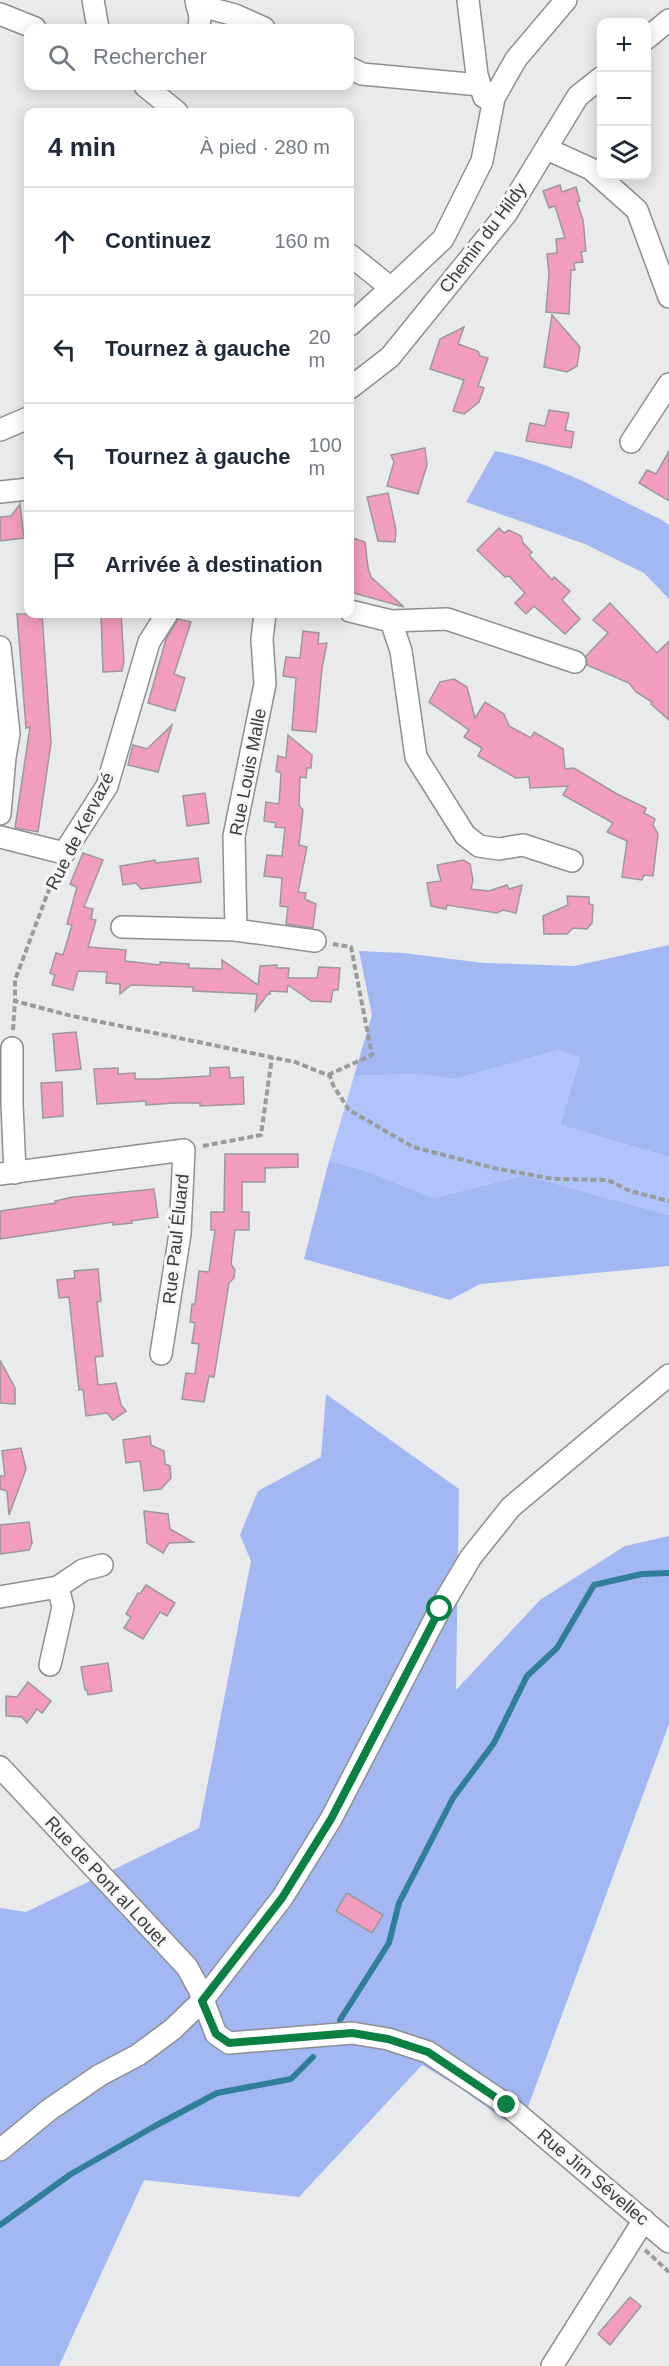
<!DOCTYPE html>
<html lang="fr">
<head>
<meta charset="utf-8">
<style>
  body { margin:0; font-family:Arial,sans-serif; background:#f2f2f3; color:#1f2937 }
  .controls { position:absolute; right:18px; top:18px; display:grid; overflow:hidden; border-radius:12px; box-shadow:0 3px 15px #0003 }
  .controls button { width:54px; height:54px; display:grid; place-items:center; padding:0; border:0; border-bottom:2px solid #e0e1e3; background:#fff; color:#1f2937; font:30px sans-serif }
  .stop { position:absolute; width:18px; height:18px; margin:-14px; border:4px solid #0b8043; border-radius:50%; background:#fff }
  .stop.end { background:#0b8043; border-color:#fff; box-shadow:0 2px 6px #0008 }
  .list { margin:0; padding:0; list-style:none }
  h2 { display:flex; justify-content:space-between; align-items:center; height:78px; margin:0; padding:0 24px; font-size:26px }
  h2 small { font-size:20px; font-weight:400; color:#747a83 }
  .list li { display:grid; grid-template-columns:39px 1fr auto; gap:18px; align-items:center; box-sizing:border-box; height:108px; padding:0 24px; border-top:2px solid #e0e1e3 }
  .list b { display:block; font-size:22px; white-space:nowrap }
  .list em { font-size:20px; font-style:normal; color:#747a83 }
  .icon { flex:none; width:33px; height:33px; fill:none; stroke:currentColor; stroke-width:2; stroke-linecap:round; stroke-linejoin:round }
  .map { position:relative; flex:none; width:669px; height:2366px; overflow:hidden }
  .search { position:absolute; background:#fff; box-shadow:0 3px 15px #0003; left:24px; top:24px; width:330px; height:66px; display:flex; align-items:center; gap:15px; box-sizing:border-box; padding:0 21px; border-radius:12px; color:#747a83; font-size:22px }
  .panel { position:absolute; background:#fff; box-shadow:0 3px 15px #0003; left:24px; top:108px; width:330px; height:510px; border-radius:12px }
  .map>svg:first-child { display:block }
  .green { fill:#b0c4fb }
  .forest { fill:#a3b7f3 }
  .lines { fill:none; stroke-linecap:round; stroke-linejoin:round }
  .stream { stroke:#307f99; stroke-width:6 }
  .building { fill:#f29dbf; stroke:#9b9999; stroke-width:1.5 }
  .minor-casing { stroke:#8f8f91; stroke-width:24 }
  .path { stroke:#9a9b9b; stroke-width:4; stroke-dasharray:6 3; stroke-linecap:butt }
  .minor { stroke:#fff; stroke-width:21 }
  .route { stroke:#0b8043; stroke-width:8 }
  .labels { text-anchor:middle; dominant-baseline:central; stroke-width:6; stroke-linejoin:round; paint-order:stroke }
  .street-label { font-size:18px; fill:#3a3b3b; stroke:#f6f7f9 }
</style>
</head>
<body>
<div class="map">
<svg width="669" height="2366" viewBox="0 0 669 2366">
  <rect width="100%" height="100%" fill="#e9eaeb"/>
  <polygon class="green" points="559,1050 580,1058 560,1125 669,1157 669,1215 524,1175 433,1198 363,1170 329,1161 354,1076 414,1074 455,1079"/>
  <g class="forest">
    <path d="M495 451C553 462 609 495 662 520L669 525V599L644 573 585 544 466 502Z"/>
    <polygon points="669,945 669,1157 560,1125 580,1058 559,1050 455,1079 414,1074 354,1076 372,1015 359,951 403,953 484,963 574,966"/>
    <polygon points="329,1161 363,1170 433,1198 524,1175 669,1215 669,1266 480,1284 450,1300 304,1259"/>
    <polygon points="326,1394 459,1489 456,1690 540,1600 625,1546 669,1536 669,1724 528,2107 505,2120 457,2086 422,2065 299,2197 144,2180 59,2366 0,2366 0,1908 26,1912 199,1828 251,1561 240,1535 258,1491 321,1457"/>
  </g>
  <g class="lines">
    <g class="stream">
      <polyline points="340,2020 389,1943 399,1903 453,1798 494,1743 527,1676 557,1648 594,1585 642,1574 669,1573"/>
      <polyline points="0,2225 71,2174 155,2126 217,2093 291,2079 313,2057"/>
    </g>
  </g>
  <g class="building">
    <polygon points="560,185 562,192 576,187 580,201 577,202 583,220 586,251 581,252 583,262 574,263 575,270 571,270 569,314 546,312 549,274 547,254 557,253 556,239 565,238 555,206 549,208 543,191"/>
    <polygon points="552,315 580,347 577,366 567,372 544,367"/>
    <polygon points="464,327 458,344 478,351 480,356 488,358 478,386 484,388 479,402 464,414 453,411 464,380 430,369 440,339"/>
    <polygon points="549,410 569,413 565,430 574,432 571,448 526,441 530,423 545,426"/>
    <polygon points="425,448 427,465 418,494 387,486 394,462 391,455"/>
    <polygon points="669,451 669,501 639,483 647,470 656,474"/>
    <polygon points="388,493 396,530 395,542 378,541 367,497"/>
    <polygon points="20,504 24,538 0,541 0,517 11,516"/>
    <polygon points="499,528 504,533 509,530 521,536 523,543 532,552 529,555 552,580 554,577 570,591 562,600 580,619 565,634 534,606 526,614 515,603 525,593 509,576 505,577 477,550"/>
    <polygon points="350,537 365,542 368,568 371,577 404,607 350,592"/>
    <polygon points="610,603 657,653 669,641 669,720 651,704 652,702 636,692 629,683 587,665 586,656 608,633 593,620"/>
    <polygon points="17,614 42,614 51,743 38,832 15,828 30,727 26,728"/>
    <polygon points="101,614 121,614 124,661 122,671 103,672"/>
    <polygon points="178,619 191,622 174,674 185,678 175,711 148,703 166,639"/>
    <polygon points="303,631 319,633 318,644 327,643 322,668 316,732 292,730 296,678 283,676 286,657 300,658"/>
    <polygon points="454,679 467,687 475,718 485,702 504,714 509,726 531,738 534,732 563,749 565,769 574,768 617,794 646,808 644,813 655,819 653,825 658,834 653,876 644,875 642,880 622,877 627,841 607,832 613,823 563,795 568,786 530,788 529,777 516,778 478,756 482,748 464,737 469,730 429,702 440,682"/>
    <polygon points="172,725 158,772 128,765 133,745 147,749"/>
    <polygon points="288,735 312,755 311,768 307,768 306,778 300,777 299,805 303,810 299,845 307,847 298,892 306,893 305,899 316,904 313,928 286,924 288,907 280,906 282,878 264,876 267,855 282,856 285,828 275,827 276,823 264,821 266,802 279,804 281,773 276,771 278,756 286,758"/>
    <polygon points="205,793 209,823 187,826 183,796"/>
    <polygon points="83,853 103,860 84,907 93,909 91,919 96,920 88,947 126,950 125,961 160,965 160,962 189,964 189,968 222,969 222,960 258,985 260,966 277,965 277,968 289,968 288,978 317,978 319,967 340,968 338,990 333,990 331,1002 311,1001 288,985 287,992 271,991 269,993 271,994 268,994 255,1011 257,994 193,991 193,987 131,985 120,994 120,984 106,983 107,972 78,971 73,990 52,985 55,975 50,973 56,953 63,955 72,925 67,924 77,887 70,884"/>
    <polygon points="198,858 201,882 141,889 136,883 123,885 120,866 155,860 156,863"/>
    <polygon points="463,860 470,864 473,880 471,889 489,891 507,885 509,889 522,885 516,913 503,910 497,913 447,905 446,909 431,906 427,883 441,881 437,865"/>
    <polygon points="567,896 589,897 589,904 593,905 592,923 587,929 573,928 567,934 544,934 543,916 568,905"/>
    <polygon points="76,1032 81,1069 56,1071 53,1034"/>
    <polygon points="229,1067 230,1078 243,1077 244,1104 200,1106 200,1103 175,1103 146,1105 146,1101 97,1104 94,1069 118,1068 118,1074 135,1073 135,1079 156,1079 210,1076 210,1068"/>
    <polygon points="62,1082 63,1116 43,1118 41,1083"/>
    <polygon points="225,1154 298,1154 298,1167 265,1168 265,1182 242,1182 242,1212 249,1212 249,1230 235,1230 231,1264 235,1270 234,1278 229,1283 214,1377 209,1376 204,1402 182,1399 186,1373 195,1374 199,1344 192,1343 195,1323 190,1322 192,1304 195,1304 199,1271 209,1272 215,1230 211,1230 211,1212 224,1212"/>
    <polygon points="154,1189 158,1217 131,1221 132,1223 113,1225 113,1222 0,1239 0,1211 56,1203 55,1201 73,1197"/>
    <polygon points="98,1269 101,1301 97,1302 103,1356 95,1357 98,1385 116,1383 121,1405 126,1411 113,1420 107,1413 86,1416 83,1389 79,1390 69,1297 59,1298 57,1280 75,1278 74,1271"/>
    <polygon points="0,1360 15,1388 15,1404 0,1403"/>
    <polygon points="150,1436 151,1445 164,1451 165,1464 170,1466 171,1478 161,1489 144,1491 140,1461 126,1463 123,1440"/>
    <polygon points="21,1448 26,1469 9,1515 7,1491 0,1489 0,1476 5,1476 2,1451"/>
    <polygon points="144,1511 168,1514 170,1529 193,1542 169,1543 163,1553 147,1543"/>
    <polygon points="29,1522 32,1543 29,1550 0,1554 0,1525"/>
    <polygon points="146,1585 175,1603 167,1616 160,1612 143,1639 124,1628 131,1617 126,1614 138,1593 140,1594"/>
    <polygon points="108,1663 112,1691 88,1695 87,1690 85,1690 81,1667"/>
    <polygon points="28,1682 51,1701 42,1713 37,1709 27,1723 22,1717 6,1716 6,1696 17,1697"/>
    <polygon points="347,1893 383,1915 372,1933 336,1911"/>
    <polygon points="630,2297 641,2306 610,2345 598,2334"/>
  </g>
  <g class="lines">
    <g class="minor-casing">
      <g id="minor">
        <polyline points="93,0 98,28"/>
        <polyline points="196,0 200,17 199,28"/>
        <polyline points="468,0 477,75 484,97"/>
        <polyline points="197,5 235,15 264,28"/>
        <polyline points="0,14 35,28"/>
        <polyline points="646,39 669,20"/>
        <polyline points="350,68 362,74 480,85"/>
        <polyline points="145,86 177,112"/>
        <polyline points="547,149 591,169 637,210 669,297"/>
        <polyline points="350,255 391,288 443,239 482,161 494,98 516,59 566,0"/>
        <polyline points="350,325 391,288"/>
        <polyline points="350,388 390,357 506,214 578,96 602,77"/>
        <polyline points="0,430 28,418"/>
        <polyline points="631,442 669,384"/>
        <polyline points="0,492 28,489"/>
        <polyline points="350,611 391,621 401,651 416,757 465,835 479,846 499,849 523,845 572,861"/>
        <polyline points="391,621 447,619 575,662"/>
        <polyline points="0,647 9,734 5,757 0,814"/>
        <polyline points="0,837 64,853 107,786 149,642 167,614"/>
        <polyline points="122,927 236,930 315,941"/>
        <polyline points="236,930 234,836 265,684 262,639 265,614"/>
        <polyline points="12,1048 12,1104 15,1173"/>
        <polyline points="0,1174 184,1150 180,1234 161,1354"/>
        <polyline points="0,1597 58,1587 83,1570 102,1565"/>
        <polyline points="50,1665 63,1607 58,1587"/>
        <polyline points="0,1767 187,1967 199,1989 216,2034 229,2043 352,2033 388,2039 428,2052 507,2105 669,2242"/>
        <polyline points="0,2150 49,2110 100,2075 138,2055 173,2029 202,2001 282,1898 331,1819 440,1609 471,1557 511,1507 669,1375"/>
        <polyline points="552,2366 644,2220"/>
      </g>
    </g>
    <g class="path">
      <polyline points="56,871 15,980 15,1001 72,1016 295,1062 330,1076 333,1085 349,1110 413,1147 498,1169 554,1179 608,1180 630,1191 669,1201"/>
      <polyline points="13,1030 15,1001"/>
      <polyline points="328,1075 372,1055 351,947 333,944"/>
      <polyline points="203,1146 261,1135 272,1057"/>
      <polyline points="645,2250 669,2272"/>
    </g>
    <use href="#minor" class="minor"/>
  </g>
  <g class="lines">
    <polyline class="route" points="440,1609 331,1819 282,1898 202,2001 216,2034 229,2043 352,2033 388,2039 428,2052 507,2105"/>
  </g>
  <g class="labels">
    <g class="street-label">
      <text transform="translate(483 238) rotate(-53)">Chemin du Hildy</text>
      <text transform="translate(248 772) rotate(-79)">Rue Louis Malle</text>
      <text transform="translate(80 831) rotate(-63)">Rue de Kervazé</text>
      <text transform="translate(176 1239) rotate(-84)">Rue Paul Éluard</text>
      <text transform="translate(106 1881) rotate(47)">Rue de Pont al Louet</text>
      <text transform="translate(593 2177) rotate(40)">Rue Jim Sévellec</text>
    </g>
  </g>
</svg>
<div class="controls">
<button>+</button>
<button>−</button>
<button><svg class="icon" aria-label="layers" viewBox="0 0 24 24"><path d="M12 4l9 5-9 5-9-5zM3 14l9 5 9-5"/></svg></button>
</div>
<div class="stop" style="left:440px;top:1609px"></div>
<div class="stop end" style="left:507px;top:2105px"></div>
<div class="search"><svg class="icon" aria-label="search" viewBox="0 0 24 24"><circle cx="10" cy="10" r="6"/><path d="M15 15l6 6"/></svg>Rechercher</div>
<section class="panel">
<h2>4 min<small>À pied · 280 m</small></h2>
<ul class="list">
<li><svg class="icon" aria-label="ahead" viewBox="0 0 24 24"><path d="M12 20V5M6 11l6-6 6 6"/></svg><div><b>Continuez</b></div><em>160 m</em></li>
<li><svg class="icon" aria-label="left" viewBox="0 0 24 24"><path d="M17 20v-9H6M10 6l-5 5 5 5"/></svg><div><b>Tournez à gauche</b></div><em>20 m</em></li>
<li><svg class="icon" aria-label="left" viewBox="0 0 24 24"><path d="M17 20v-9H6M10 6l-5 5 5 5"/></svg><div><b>Tournez à gauche</b></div><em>100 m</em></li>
<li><svg class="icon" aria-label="arrive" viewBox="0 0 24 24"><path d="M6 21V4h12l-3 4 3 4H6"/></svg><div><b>Arrivée à destination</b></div></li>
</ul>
</section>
</div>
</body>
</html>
